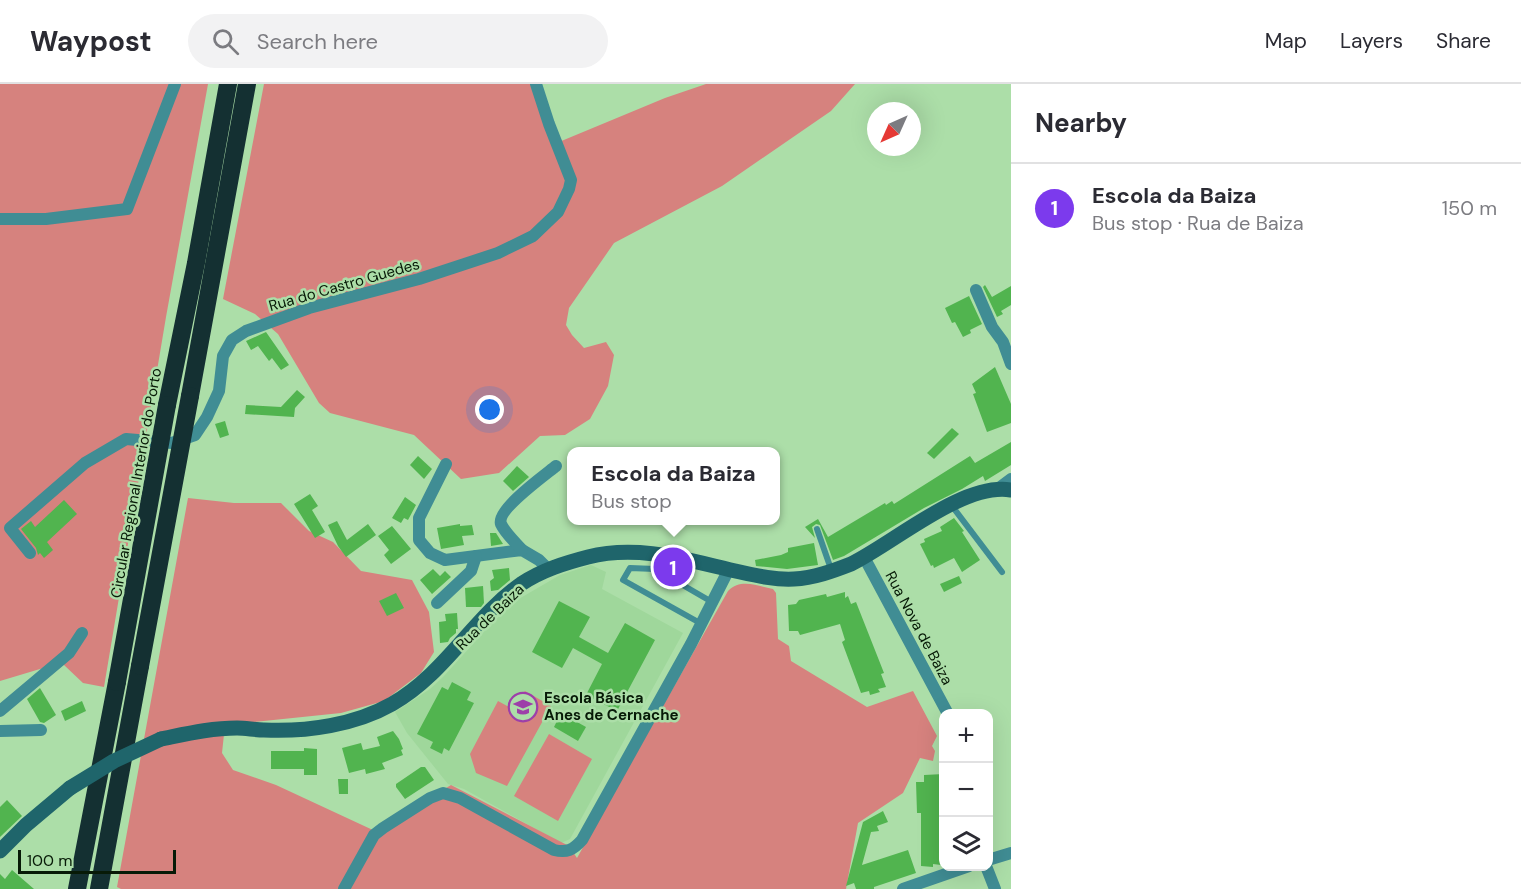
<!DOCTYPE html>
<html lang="en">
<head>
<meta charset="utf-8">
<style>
  body { margin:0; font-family:"DM Sans",sans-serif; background:#f2f2f3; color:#2b2b33 }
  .controls { position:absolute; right:18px; bottom:18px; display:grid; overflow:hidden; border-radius:12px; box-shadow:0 6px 24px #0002 }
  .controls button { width:54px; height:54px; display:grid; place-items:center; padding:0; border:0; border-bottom:2px solid #e1e1e2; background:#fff; color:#2b2b33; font:30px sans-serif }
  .compass { position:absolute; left:867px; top:18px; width:54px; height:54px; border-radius:50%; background:#fff; box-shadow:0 6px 24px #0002; rotate:225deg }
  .scale { position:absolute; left:18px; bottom:15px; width:158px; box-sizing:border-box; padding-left:6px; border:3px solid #071a07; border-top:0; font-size:16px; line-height:21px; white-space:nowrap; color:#071a07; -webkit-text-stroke:4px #acdea8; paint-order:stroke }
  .you { position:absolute; left:490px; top:326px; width:21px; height:21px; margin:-15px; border:4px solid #fff; border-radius:50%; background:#1a73e8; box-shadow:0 0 0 9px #1a73e833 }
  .badge { display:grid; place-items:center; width:39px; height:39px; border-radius:50%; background:#7c3aed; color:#fff; font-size:20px; font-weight:700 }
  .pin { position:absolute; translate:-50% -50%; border:3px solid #fff; box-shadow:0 2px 6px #0006 }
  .popup { position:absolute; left:567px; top:363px; width:213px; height:78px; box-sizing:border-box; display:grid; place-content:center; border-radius:12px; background:#fff; filter:drop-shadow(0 2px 4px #0005); font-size:20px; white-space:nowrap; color:#7c7c81 }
  .popup b { font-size:22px; color:#2b2b33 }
  .popup::after { content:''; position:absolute; left:50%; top:100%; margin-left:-12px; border:12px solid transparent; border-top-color:#fff }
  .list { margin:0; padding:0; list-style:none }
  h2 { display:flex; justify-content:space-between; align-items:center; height:78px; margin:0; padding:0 24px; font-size:26px }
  h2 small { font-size:20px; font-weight:400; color:#7c7c81 }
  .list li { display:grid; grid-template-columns:39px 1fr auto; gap:18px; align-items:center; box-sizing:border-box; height:90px; padding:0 24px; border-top:2px solid #e1e1e2 }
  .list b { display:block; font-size:22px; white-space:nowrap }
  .list p { margin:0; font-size:20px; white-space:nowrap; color:#7c7c81 }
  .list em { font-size:20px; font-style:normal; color:#7c7c81 }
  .icon { flex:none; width:33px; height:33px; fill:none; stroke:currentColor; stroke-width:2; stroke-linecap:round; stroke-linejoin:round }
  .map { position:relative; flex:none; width:1011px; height:805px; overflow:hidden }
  header { display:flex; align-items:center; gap:36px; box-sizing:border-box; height:84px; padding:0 30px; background:#fff; border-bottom:2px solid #e1e1e2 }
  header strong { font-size:28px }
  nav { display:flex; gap:33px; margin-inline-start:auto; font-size:21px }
  .search { width:420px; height:54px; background:#f2f2f3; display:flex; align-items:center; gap:15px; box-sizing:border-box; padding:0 21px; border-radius:33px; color:#7c7c81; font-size:22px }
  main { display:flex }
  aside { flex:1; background:#fff }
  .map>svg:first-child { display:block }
  .built { fill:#9fd79b }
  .green { fill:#d6827e }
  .building { fill:#51b44f }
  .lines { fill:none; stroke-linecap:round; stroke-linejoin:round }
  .lane { stroke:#408d94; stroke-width:6 }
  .street { stroke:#408d94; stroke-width:12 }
  .secondary { stroke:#1f656b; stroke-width:15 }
  .highway { stroke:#143032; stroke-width:18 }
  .secondary-bridge { stroke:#1f656b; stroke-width:15 }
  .highway-bridge { stroke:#143032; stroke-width:18 }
  .labels { text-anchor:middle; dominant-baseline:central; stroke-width:5; stroke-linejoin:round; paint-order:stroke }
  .street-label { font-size:15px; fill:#071a07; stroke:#acdea8 }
  .poi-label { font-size:15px; font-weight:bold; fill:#071a07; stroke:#acdea8; text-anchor:start }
</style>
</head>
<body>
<header>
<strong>Waypost</strong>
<div class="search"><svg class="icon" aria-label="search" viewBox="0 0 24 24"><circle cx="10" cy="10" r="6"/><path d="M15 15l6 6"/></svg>Search here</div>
<nav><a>Map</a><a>Layers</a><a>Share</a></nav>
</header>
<main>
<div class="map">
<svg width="1011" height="805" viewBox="0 0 1011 805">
  <rect width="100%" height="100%" fill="#acdea8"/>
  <polygon class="built" points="591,481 606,488 602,505 683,549 570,755 561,759 464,705 448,700 407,649 395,628 430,605 443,593 492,539 517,516 560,491"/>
  <g class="green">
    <polygon points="0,0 208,0 166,233 104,603 83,599 64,581 40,585 0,597"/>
    <polygon points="264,0 532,0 559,58 665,14 706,0 855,0 831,27 722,102 614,159 569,224 566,241 572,251 584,264 606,258 614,271 608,302 590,335 565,351 540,352 499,389 461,395 414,351 330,329 319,319 278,250 255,230 223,215"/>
    <path d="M188 414 234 419H281L309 447 333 458 361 487 412 496 429 528 434 568 421 589 384 617 341 629 225 641 222 669 233 686 276 701 375 747 451 701 569 762 577 774 728 507C741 494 757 502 773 505L776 509 778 555 789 562 791 577 867 623 913 607 937 652 932 662 935 667 933 677 920 674 903 709 858 739 846 805H121L117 803Z"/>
    <polygon points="525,607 551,622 507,702 476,689 470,670 498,617 509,623"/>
    <polygon points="549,650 592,675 558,737 514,712"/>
  </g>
  <g class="building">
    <polygon points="985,201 992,213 1011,202 1011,221 1001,227 1003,230 997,233 983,203"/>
    <polygon points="969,212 982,240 970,246 971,249 963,253 955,238 952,239 945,224"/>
    <polygon points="266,248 289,281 281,286 272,274 269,277 258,262 251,266 246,257"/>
    <polygon points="995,283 1011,320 1011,339 987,348 973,310 976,309 972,300"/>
    <polygon points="297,306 305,313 295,324 294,333 245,330 246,321 281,323"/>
    <polygon points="225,337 229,351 220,354 215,340"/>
    <polygon points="952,344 959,350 934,375 927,369"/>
    <polygon points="1011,358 1011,381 985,397 983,392 962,405 924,424 844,472 833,476 820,441 816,440 812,443 815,454 805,443 818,435 828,453 885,419 886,421 892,417 894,420 970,372 975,379"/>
    <polygon points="418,372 432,385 424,395 410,381"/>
    <polygon points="517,382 529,393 513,407 503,397"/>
    <polygon points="310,410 318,422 312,426 325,448 315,454 294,420"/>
    <polygon points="405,413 416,421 408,436 404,434 401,439 392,434"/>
    <polygon points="64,416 77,430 47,458 53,466 44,474 40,469 38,471 36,464 21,445 31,437 35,443"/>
    <polygon points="954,434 964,447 962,448 980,476 962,488 954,474 934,484 933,481 931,482 920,460 925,458 924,455 942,447 940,443"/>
    <polygon points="337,437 347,456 368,440 376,451 346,473 338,462 328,441"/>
    <polygon points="460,440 460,442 472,441 474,451 462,452 464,461 441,465 437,444"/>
    <polygon points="392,442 411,465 391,480 384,471 389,466 378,452"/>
    <polygon points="490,449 496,449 503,460 491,462"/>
    <polygon points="814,459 818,481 787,485 756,482 755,476 781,471 788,468 788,464"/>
    <polygon points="509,484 510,496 498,506 491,507 490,497 494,494 492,486"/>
    <polygon points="433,485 440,492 445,487 451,493 432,510 420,496"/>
    <polygon points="959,492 962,499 944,508 940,500"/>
    <polygon points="483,502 484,519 481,523 466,523 465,504"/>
    <polygon points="845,508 845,514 848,512 851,520 856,518 884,589 881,590 886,603 878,605 880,608 870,611 869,607 861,609 842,558 845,556 840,540 800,551 798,547 789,547 788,521 796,520 799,516 826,510 827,513"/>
    <polygon points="396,509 404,524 387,532 379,517"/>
    <polygon points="559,517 590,533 579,553 608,569 625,539 655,556 617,627 586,611 602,580 573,564 562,584 532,568"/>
    <polygon points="457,529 458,545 456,545 456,549 450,554 448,558 440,559 439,538 446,537 445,530"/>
    <polygon points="452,598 471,608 467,616 474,619 449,667 444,664 442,670 430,664 433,658 417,650 442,603 448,606"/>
    <polygon points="40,604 56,631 44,639 40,638 27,615"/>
    <polygon points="82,617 86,627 65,637 61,627"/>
    <polygon points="561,629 586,643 578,657 554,643"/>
    <polygon points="393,647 399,655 403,665 401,666 403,671 382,679 385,685 366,690 365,685 349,689 342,664 361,659 363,666 380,662 377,653"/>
    <polygon points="304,664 317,665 317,691 304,691 304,685 271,685 271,667 304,667"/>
    <polygon points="421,683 425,683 434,696 405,715 396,703 396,700"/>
    <polygon points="944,690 944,777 941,781 933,780 933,783 921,782 921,729 917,729 916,698 924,698 924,691"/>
    <polygon points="338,695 348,695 348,710 339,710"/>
    <polygon points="7,716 22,732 0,753 0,723"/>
    <polygon points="883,727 888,738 877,742 879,747 871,748 862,781 908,766 916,789 874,803 874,805 856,805 854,799 846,802 863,738"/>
    <polygon points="12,786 34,805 0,805 0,790 5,795"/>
  </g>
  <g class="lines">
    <g class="lane">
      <polyline points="952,422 1002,488"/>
      <polyline points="817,445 832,488"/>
      <polyline points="700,539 623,496 630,484 655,485 712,518"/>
    </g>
    <g class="street">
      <polyline points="0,135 46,135 127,125 175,0"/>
      <polyline points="976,206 992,243 1003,258 1011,280"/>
      <polyline points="446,380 419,434 419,456 430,469 445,476 522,466 539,476 548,485"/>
      <polyline points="999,404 1011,395"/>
      <path d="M522 466C516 459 505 449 501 440 496 426 545 391 556 382"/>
      <polyline points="30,469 10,444 85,379 126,355 172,359 195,351 207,333 219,307 223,272 232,256 246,247 309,224 419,195 498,169 533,152 558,128 569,105 571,96 549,40 536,0"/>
      <polyline points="864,473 948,630"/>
      <polyline points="437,519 471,487 476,472"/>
      <polyline points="0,627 69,569 82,549"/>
      <polyline points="0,647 41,646"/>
      <polyline points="988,776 1011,769"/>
      <polyline points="986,782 995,805"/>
      <path d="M344 805 374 751 383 744 430 714 443 709 460 714 554 766C567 769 573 766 582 756L691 560 729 485"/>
      <polyline points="903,805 969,782"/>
    </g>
    <g class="secondary">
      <path d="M161 655C186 650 211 644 237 644 246 644 255 646 264 646 307 648 355 641 392 620 445 590 473 534 521 500 542 486 565 479 588 473 640 460 690 477 740 488 758 492 776 496 794 495 814 494 833 487 851 480 894 459 963 398 1011 406"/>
      <polyline points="0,767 26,741 70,704"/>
    </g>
    <g class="highway">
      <polyline points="190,312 247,0"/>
      <polyline points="167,321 196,179 228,0"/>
      <polyline points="77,805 117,598"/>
      <polyline points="99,805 140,582"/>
    </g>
    <polyline class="secondary-bridge" points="70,704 114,677 161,655"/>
    <g class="highway-bridge">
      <polyline points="140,582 190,312"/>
      <polyline points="117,598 167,321"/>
    </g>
  </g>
  <defs>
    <g id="school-ring" transform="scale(1.5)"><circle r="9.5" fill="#acdea8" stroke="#9d3fa9" stroke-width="1.5"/><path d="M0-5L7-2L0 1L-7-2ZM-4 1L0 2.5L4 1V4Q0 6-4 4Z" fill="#9d3fa9"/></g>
  </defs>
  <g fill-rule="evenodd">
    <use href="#school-ring" x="523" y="623"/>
  </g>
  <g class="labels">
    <g class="street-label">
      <text transform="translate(344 201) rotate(-16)">Rua do Castro Guedes</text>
      <text transform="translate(136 399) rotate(-80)">Circular Regional Interior do Porto</text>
      <text transform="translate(490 533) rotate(-44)">Rua de Baiza</text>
      <text transform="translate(919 544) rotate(62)">Rua Nova de Baiza</text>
    </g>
    <g class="poi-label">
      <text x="544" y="614">Escola Básica<tspan x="544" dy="17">Anes de Cernache</tspan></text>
    </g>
  </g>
</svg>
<div class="controls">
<button>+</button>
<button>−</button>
<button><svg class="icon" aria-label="layers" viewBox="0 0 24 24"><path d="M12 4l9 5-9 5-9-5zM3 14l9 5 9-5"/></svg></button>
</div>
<svg class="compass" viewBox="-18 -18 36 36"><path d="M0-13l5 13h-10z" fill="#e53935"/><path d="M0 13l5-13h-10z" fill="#7c7c81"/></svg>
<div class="scale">100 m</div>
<div class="you"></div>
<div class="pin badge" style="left:673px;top:483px">1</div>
<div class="popup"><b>Escola da Baiza</b>Bus stop</div>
</div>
<aside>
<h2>Nearby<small></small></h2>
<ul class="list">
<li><span class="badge">1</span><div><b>Escola da Baiza</b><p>Bus stop · Rua de Baiza</p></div><em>150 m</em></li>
</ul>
</aside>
</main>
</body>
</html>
